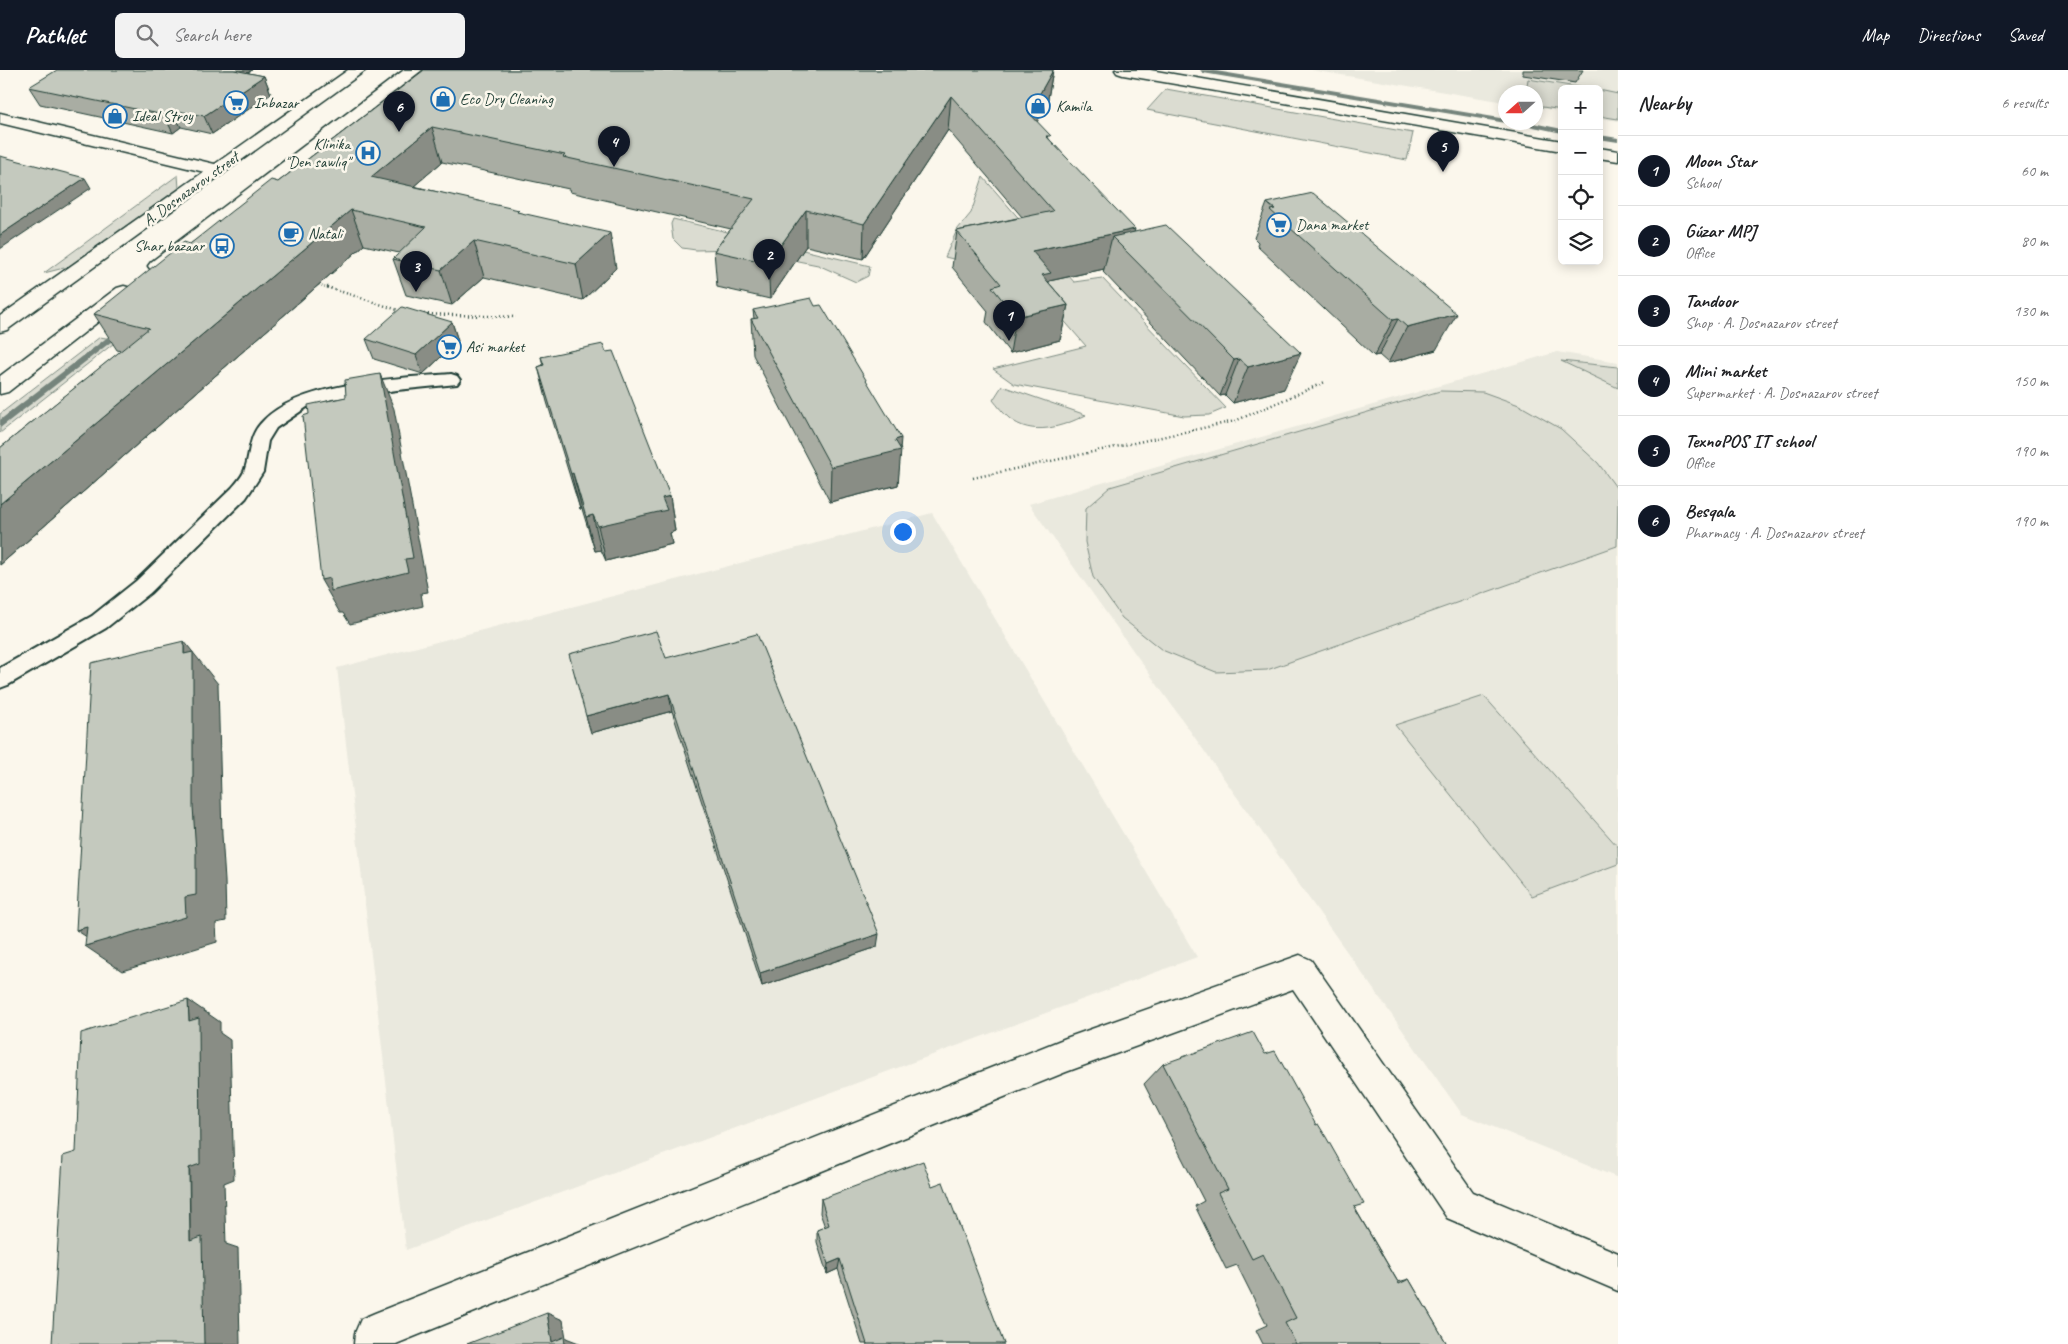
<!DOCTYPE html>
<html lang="en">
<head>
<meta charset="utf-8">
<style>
  body { margin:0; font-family:Caveat,sans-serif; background:#f2f2f2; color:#202124 }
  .controls { position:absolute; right:15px; top:15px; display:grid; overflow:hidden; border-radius:8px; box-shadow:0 2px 12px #0003 }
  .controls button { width:45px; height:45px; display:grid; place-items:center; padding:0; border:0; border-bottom:1px solid #e0e0e0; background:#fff; color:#202124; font:25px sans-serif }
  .compass { position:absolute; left:1498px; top:15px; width:45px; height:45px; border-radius:50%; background:#fff; box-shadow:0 2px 12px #0003; rotate:249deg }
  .you { position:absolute; left:902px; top:461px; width:18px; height:18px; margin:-12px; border:4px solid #fff; border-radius:50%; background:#1a73e8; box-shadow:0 0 0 8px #1a73e833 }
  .badge { display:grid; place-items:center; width:32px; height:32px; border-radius:50%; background:#111827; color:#fff; font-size:16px; font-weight:700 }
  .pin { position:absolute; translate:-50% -41px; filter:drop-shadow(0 1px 2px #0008) }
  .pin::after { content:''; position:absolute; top:26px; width:18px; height:15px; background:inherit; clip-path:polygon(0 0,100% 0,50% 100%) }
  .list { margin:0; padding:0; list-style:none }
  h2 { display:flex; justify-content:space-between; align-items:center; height:65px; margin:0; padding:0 20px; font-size:21px }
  h2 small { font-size:16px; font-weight:400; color:#757577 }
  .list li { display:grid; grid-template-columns:32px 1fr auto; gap:15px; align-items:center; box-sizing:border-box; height:70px; padding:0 20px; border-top:1px solid #e0e0e0 }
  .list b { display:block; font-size:19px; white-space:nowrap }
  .list p { margin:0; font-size:16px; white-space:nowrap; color:#757577 }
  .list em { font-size:16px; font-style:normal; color:#757577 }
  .icon { flex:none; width:28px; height:28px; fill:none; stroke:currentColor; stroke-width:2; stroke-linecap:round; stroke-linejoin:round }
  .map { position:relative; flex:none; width:1618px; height:1274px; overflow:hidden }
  header { display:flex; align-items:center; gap:30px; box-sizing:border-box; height:70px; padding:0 25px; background:#111827; color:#fff }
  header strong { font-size:24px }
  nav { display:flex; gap:28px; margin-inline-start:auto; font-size:18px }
  .search { width:350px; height:45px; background:#f2f2f2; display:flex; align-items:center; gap:12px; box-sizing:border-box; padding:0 18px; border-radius:8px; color:#757577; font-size:19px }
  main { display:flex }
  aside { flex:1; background:#fff }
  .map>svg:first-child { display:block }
  .built { fill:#eae9de }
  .green { fill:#dbdcd1; stroke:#7d8c82 }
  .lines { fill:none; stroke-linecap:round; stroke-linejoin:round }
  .stream { fill:#74847b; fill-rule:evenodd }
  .lane-casing { stroke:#1f3d34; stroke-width:4 }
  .street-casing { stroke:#1f3d34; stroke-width:3 }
  .secondary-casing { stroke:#1f3d34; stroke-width:3 }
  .path-far1 { stroke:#1f3d34; stroke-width:2; stroke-dasharray:0.5 2.5; stroke-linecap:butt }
  .path { stroke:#1f3d34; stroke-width:2.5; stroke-dasharray:1 3; stroke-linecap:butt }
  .lane { fill:#fbf7ec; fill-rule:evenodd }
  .street { fill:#fbf7ec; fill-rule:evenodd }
  .secondary { fill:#fbf7ec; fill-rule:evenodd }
  .wall { fill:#a9ada3; stroke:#1f3d34 }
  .shaded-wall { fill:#898d85; stroke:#1f3d34 }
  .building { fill:#c4c9be; stroke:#1f3d34 }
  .labels { text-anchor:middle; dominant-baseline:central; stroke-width:5; stroke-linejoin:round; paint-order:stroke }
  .far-poi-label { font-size:16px; fill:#1f3d34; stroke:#fbf7ec; text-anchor:start }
  .far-street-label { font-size:16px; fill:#1f3d34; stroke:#fbf7ec }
</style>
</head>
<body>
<header>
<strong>Pathlet</strong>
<div class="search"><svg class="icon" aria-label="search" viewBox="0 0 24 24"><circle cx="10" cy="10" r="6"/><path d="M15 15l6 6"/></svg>Search here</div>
<nav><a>Map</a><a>Directions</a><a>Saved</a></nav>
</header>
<main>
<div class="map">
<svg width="1618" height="1274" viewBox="0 0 1618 1274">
  <rect width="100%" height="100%" fill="#fbf7ec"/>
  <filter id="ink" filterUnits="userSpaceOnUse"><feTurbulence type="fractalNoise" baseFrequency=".02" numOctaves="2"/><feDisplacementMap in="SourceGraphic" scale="10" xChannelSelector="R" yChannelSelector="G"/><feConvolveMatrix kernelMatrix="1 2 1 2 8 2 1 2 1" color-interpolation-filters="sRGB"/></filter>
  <g filter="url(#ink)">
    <g class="built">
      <polygon points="1311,0 1618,0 1618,51 1599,48 1599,19 1562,19 1562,42 1536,37 1536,22 1506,22 1505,32"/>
      <polygon points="1557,282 1618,292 1618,1108 1462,1044 1029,434"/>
      <polygon points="932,443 1197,887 406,1180 337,598"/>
    </g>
    <g class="green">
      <polygon points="1528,9 1589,19 1562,19 1562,40 1536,36 1536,22 1526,22"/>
      <polygon points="1166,19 1413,63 1407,90 1147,40"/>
      <polygon points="1599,20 1618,24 1618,49 1599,46"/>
      <polygon points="178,105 179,118 68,197 44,203"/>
      <polygon points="983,107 1074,212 1102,208 1226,338 1209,345 1184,346 1014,314 993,299 1086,276 1002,179 953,189 945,187 957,160 971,143"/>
      <polygon points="673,149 870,196 868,206 856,212 818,195 737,179 696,180 682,178 673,169 671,154"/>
      <polygon points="100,267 118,270 0,363 0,344"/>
      <polygon points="1561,291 1618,297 1618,318"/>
      <path d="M1002 316 1086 345C1062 357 1032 367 1009 348 1003 343 998 336 993 330Z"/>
      <polygon points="1440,321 1483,322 1519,335 1561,359 1598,393 1618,420 1617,476 1267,600 1216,602 1162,580 1122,548 1093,507 1085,472 1086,438 1110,417"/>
      <polygon points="1484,626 1618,777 1618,794 1532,826 1395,655"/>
    </g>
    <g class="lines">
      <g class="stream">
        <polygon points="1200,0 1210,0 1506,49 1506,52 1509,52 1506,53 1203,3"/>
        <polygon points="1510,52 1528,52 1562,59 1562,63"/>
        <polygon points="1599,65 1618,68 1618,72 1599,69"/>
        <polygon points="113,263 116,264 116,268 0,358 0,350"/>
      </g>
      <g class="lane-casing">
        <path id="lane" d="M451 304 457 306 460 310 457 314 397 320 332 329 307 337 276 358 268 371 263 402 246 428 150 523 106 558 8 615 0 618V598L92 546 136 511 232 418C236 413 243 406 245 399 251 381 248 365 264 350 301 312 400 308 451 304Z"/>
      </g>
      <g class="street-casing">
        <g id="street">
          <polygon points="1115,0 1150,0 1562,71 1562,81 1123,5 1117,3"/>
          <polygon points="0,43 223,96 226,100 223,104 217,105 0,53"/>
          <polygon points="1599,78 1618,81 1618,91 1599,88"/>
          <polygon points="1300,885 1311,890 1473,1122 1618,1183 1618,1221 1447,1148 1293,919 1066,1002 396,1274 354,1274 355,1263 361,1249 375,1243 1066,968"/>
        </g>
      </g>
      <g class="secondary-casing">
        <g id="secondary">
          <polygon points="348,0 366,0 7,260 0,262 0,246"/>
          <polygon points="404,0 422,0 165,200 158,202 151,200 148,196 151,192"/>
          <polygon points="124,216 131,218 134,222 131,226 8,322 0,324 0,306 117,218"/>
        </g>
      </g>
      <polyline class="path-far1" points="316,214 331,219"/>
      <g class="path">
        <polyline points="327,217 401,241"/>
        <polyline points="424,244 516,247"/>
        <polyline points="973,408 1235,351 1325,312"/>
      </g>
      <use href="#lane" class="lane"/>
      <use href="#street" class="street"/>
      <use href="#secondary" class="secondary"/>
    </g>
    <g class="wall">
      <polygon points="252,0 248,3 264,6 271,24 212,64 181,57 173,63 40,34 29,17"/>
      <polygon points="424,0 1053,0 1047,34 1037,52 1050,70 1135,162 1284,319 1233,333 1225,325 1220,326 1103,202 1104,199 1049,211 1049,213 1068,235 1060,270 1010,283 986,252 988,241 952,197 957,161 1022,147 948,60 863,189 806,176 770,229 717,217 714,181 731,159 570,122 569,119 442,92 414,116 520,143 616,198 583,230 484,207 452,235 406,225 393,189 399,183 364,175 0,495 0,378 121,281 117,280 94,244 190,174 278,112"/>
      <polygon points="1523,0 1583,0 1575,13 1523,5"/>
      <polygon points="1267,133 1436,280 1388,293 1379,285 1374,286 1257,176 1258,172 1254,168"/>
      <polygon points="753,240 900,378 898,415 830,432 753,285 751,249 754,249"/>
      <polygon points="452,252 458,271 423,304 374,289 366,269"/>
      <polygon points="606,282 670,426 675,461 670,463 672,474 606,491 601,480 595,481 582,439 580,439 547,332 538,297 543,295 541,287"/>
      <polygon points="666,588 877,877 762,916 672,641 591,663"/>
      <polygon points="1265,984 1398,1212 1409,1209 1447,1274 1263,1274 1256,1260 1267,1255 1237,1195 1226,1199 1195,1136 1204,1131 1144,1014 1163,994"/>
      <polygon points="932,1116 1004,1274 862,1274 838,1199 827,1204 817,1172 817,1160 825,1157 820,1143 821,1129"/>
    </g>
    <g class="shaded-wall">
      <polygon points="224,0 252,0 230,15"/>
      <polygon points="1053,0 1047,34 1023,77 1029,43"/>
      <polygon points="264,6 271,24 212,64 204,46"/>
      <polygon points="951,26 948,60 863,189 864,154"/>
      <polygon points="172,40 181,57 173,63 164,45"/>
      <polygon points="432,57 442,92 384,142 371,107"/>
      <polygon points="85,108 91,118 0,179 0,165"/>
      <polygon points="351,140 364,175 0,495 0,434"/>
      <polygon points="806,140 806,176 770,229 768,193"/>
      <polygon points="1135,159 1129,183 1112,167 1104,199 1049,211 1043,238 1032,181"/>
      <polygon points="610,163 616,198 583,230 576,194"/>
      <polygon points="474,171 484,207 452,235 441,200"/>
      <polygon points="1068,235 1060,270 1010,283 1016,247"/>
      <polygon points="1457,244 1436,280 1388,293 1407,257"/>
      <polygon points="1398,249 1379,285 1374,286 1393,250"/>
      <polygon points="452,252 458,271 423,304 416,285"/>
      <polygon points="1301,283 1284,319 1233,333 1248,297"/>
      <polygon points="1239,289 1225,325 1220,326 1234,290"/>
      <polygon points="380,304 394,339 428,522 421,523 423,536 350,554 343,543 340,543 321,510"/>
      <polygon points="901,368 900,380 901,380 898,415 830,432 831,397 895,370"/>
      <polygon points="573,403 582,439 580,439 571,404"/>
      <polygon points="670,426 675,461 670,463 672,474 606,491 598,456 662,428"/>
      <polygon points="593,445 601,480 595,481 586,447"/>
      <polygon points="184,571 218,614 222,765 225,811 226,851 216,853 217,872 122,901 85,876 96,873 76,860 185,827"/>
      <polygon points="669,624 672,641 591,663 586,646"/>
      <polygon points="879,864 877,877 762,916 760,903"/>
      <polygon points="188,930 220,952 220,963 230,970 234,1109 224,1113 226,1174 238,1178 240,1274 204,1274 190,1171 189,951"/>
      <polygon points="840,1189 838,1199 827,1204 828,1194"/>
      <polygon points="547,1243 563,1250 566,1268 579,1273 579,1274 556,1274 552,1272"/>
    </g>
    <g class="building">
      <polygon points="57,0 234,0 264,6 204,46 172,40 164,45 29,17"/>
      <polygon points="424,0 1053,0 1029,43 1051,66 1046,66 1135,159 1032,181 1051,203 1042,205 1068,235 1016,247 992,217 1001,214 957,161 1053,141 951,26 864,154 806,140 768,193 714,181 754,129 563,87 565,85 432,57 371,107 519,140 517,142 610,163 576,194 474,171 441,200 393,189 426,157 351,140 0,434 0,378 149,258 94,244 184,172 190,174 271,110 278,112"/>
      <polygon points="0,86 85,108 0,165"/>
      <polygon points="1313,123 1457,244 1407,257 1398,249 1393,250 1270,140 1275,139 1267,133"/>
      <polygon points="1166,155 1301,283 1248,297 1239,289 1234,290 1112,167"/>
      <polygon points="811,228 815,236 821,235 901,368 895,370 901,380 831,397 751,249 758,248 753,240"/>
      <polygon points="402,237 452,252 416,285 366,269"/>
      <polygon points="603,274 606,282 613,281 670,426 662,428 667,440 598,456 593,445 586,447 573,403 571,404 538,297 544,295 541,287"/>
      <polygon points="380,304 413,488 405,489 408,502 331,521 330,508 321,510 303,346 309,344 308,335 346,327 345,310"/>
      <polygon points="656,561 666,588 757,564 879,864 760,903 669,624 586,646 569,584"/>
      <polygon points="184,571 184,584 193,582 193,736 196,783 196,825 185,827 186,847 85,876 87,857 76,860 91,593"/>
      <polygon points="188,930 189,951 199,948 200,1094 189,1098 190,1171 202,1167 204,1274 52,1274 63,1086 76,1082 81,963"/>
      <polygon points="1253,962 1265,984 1275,981 1316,1055 1318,1054 1326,1067 1364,1134 1354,1137 1399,1214 1409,1209 1447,1274 1296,1274 1285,1253 1296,1248 1263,1184 1252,1189 1218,1123 1228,1119 1163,994"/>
      <polygon points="923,1091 932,1116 943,1112 1004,1274 866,1274 867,1274 840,1189 828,1194 817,1160 829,1155 821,1129"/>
      <polygon points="547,1243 552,1272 564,1267 565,1274 467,1274"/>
    </g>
  </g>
  <defs>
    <g id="shop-ring" transform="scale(1.25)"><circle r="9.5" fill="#fbf7ec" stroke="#1f6fb2" stroke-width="1.5"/><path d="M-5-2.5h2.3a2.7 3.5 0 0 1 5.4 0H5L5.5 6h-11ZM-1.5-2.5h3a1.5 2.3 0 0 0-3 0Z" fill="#1f6fb2"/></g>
    <g id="supermarket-ring" transform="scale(1.25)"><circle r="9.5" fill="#fbf7ec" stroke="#1f6fb2" stroke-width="1.5"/><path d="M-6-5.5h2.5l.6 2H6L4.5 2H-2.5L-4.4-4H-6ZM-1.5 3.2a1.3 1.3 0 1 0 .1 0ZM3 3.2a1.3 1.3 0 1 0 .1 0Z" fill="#1f6fb2"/></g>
    <g id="hospital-ring" transform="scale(1.25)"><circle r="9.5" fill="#fbf7ec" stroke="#1f6fb2" stroke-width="1.5"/><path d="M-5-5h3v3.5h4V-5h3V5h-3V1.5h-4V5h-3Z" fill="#1f6fb2"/></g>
    <g id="cafe-ring" transform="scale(1.25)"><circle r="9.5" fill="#fbf7ec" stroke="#1f6fb2" stroke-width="1.5"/><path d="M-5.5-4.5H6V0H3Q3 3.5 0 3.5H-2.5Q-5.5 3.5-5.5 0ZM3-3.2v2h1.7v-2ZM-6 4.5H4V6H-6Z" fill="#1f6fb2"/></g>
    <g id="bus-ring" transform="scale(1.25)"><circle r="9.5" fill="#fbf7ec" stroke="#1f6fb2" stroke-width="1.5"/><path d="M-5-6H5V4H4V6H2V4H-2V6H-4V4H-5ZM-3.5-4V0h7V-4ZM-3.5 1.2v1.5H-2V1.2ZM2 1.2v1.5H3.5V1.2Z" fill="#1f6fb2"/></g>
  </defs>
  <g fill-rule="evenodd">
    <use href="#shop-ring" x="443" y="29"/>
    <use href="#supermarket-ring" x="236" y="33"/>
    <use href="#shop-ring" x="1038" y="36"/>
    <use href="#shop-ring" x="115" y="46"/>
    <use href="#hospital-ring" x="368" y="83"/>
    <use href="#supermarket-ring" x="1279" y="155"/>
    <use href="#cafe-ring" x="291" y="164"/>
    <use href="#bus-ring" x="222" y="176"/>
    <use href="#supermarket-ring" x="449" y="277"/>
  </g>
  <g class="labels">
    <g class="far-poi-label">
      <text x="460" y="29">Eco Dry Cleaning</text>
      <text x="254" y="33">Inbazar</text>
      <text x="1056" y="36">Kamila</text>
      <text x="132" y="46">Ideal Stroy</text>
      <text x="350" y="74" text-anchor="end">Klinika<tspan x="350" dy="18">"Den sawlıq"</tspan></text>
      <text x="1296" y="155">Dana market</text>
      <text x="308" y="164">Natali</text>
      <text x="204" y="176" text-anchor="end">Shar bazaar</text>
      <text x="466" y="277">Asi market</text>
    </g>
    <g class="far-street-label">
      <text transform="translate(191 119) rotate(-36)">A. Dosnazarov street</text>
    </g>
  </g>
</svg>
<div class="controls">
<button>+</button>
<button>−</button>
<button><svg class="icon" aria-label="locate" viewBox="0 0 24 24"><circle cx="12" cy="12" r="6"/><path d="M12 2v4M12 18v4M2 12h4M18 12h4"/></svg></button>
<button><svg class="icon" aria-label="layers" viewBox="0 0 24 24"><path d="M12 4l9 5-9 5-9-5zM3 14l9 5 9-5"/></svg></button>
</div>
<svg class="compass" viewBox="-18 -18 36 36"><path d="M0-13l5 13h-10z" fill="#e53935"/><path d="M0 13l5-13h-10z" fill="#757577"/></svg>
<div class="you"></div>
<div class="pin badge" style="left:1009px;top:271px">1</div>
<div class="pin badge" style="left:769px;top:210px">2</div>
<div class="pin badge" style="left:416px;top:222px">3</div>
<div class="pin badge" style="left:614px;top:97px">4</div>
<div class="pin badge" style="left:1443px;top:102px">5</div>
<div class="pin badge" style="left:399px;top:62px">6</div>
</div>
<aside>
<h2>Nearby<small>6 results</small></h2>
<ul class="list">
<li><span class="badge">1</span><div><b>Moon Star</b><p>School</p></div><em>60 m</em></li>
<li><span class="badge">2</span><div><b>Gúzar MPJ</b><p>Office</p></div><em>80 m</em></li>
<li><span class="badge">3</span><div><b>Tandoor</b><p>Shop · A. Dosnazarov street</p></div><em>130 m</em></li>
<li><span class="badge">4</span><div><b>Mini market</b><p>Supermarket · A. Dosnazarov street</p></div><em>150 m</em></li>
<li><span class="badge">5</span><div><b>TexnoPOS IT school</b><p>Office</p></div><em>190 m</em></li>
<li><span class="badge">6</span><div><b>Besqala</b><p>Pharmacy · A. Dosnazarov street</p></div><em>190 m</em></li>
</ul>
</aside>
</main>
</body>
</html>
